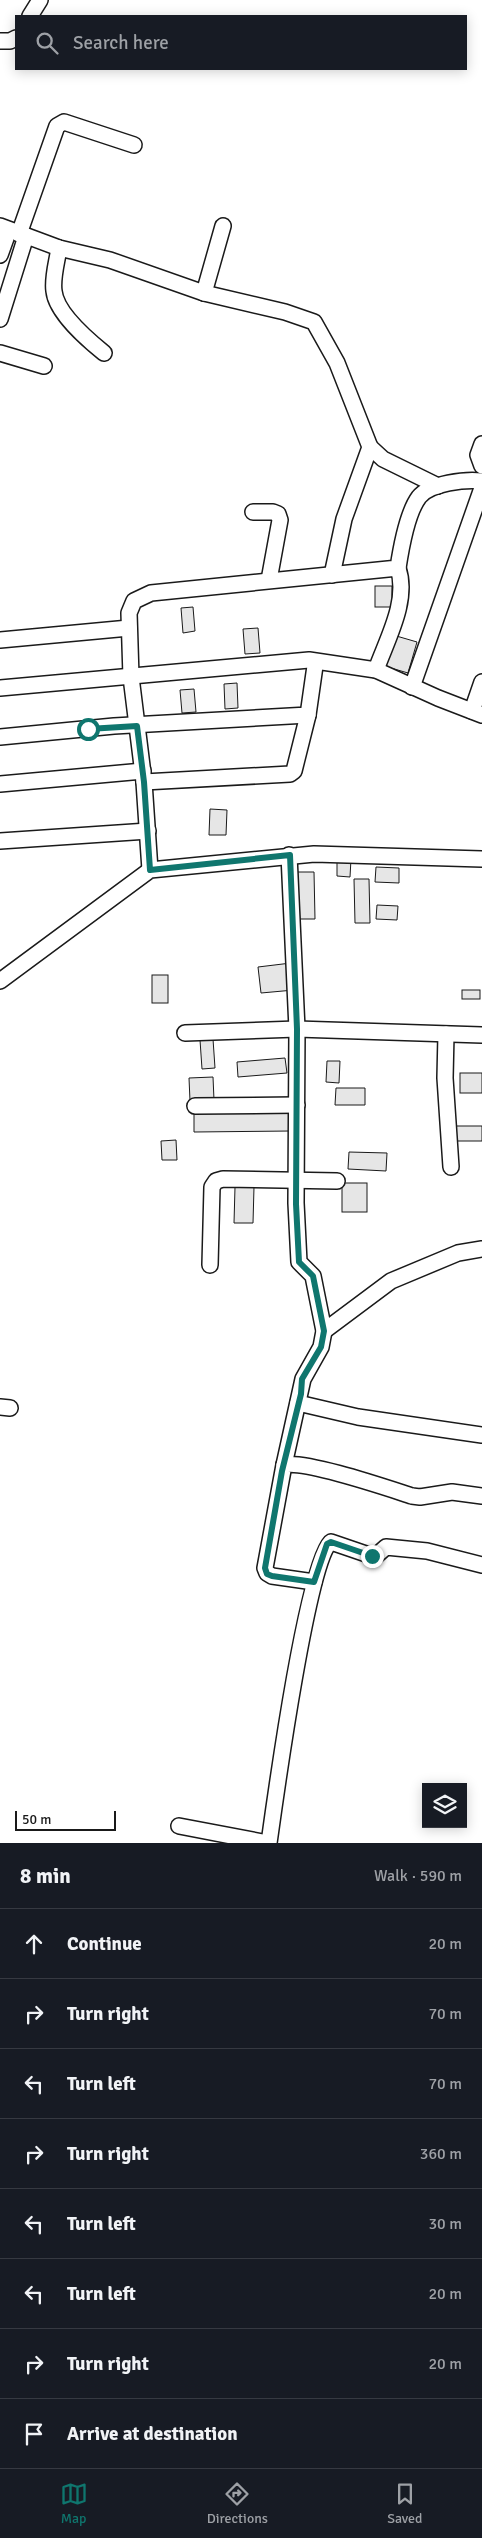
<!DOCTYPE html>
<html lang="en">
<head>
<meta charset="utf-8">
<style>
  body { margin:0; font-family:Signika,sans-serif; background:#20242c; color:#f1f3f6 }
  .controls { position:absolute; right:15px; bottom:15px; display:grid; overflow:hidden; border-radius:0px; box-shadow:0 2px 12px #0003 }
  .controls button { width:45px; height:45px; display:grid; place-items:center; padding:0; border:0; border-bottom:1px solid #363941; background:#171b24; color:#f1f3f6; font:25px sans-serif }
  .scale { position:absolute; left:15px; bottom:12px; width:101px; box-sizing:border-box; padding-left:5px; border:2px solid #1a1a1a; border-top:0; font-size:14px; line-height:18px; white-space:nowrap; color:#1a1a1a; -webkit-text-stroke:4px #fff; paint-order:stroke }
  .stop { position:absolute; width:15px; height:15px; margin:-11px; border:4px solid #0f766e; border-radius:50%; background:#fff }
  .stop.end { background:#0f766e; border-color:#fff; box-shadow:0 1px 5px #0008 }
  .list { margin:0; padding:0; list-style:none }
  h2 { display:flex; justify-content:space-between; align-items:center; height:65px; margin:0; padding:0 20px; font-size:21px }
  h2 small { font-size:16px; font-weight:400; color:#9ea1a6 }
  .list li { display:grid; grid-template-columns:32px 1fr auto; gap:15px; align-items:center; box-sizing:border-box; height:70px; padding:0 20px; border-top:1px solid #363941 }
  .list b { display:block; font-size:19px; white-space:nowrap }
  .list em { font-size:16px; font-style:normal; color:#9ea1a6 }
  .icon { flex:none; width:28px; height:28px; fill:none; stroke:currentColor; stroke-width:2; stroke-linecap:round; stroke-linejoin:round }
  .map { position:relative; flex:none; width:482px; height:1843px; overflow:hidden }
  .search { position:absolute; background:#171b24; box-shadow:0 2px 12px #0003; left:15px; right:15px; top:15px; height:55px; display:flex; align-items:center; gap:12px; box-sizing:border-box; padding:0 18px; border-radius:0px; color:#9ea1a6; font-size:19px }
  .sheet { height:625px; background:#171b24 }
  nav { display:flex; justify-content:space-around; align-items:center; box-sizing:border-box; height:70px; border-top:1px solid #363941; background:#171b24; font-size:14px; color:#9ea1a6 }
  nav a { display:grid; justify-items:center; gap:2px }
  nav .on { color:#0f766e }
  .map>svg:first-child { display:block }
  .building { fill:#e6e6e6; stroke:#1a1a1a }
  .lines { fill:none; stroke-linecap:round; stroke-linejoin:round }
  .minor-casing { stroke:#1a1a1a; stroke-width:18 }
  .minor { stroke:#fff; stroke-width:15 }
  .route { stroke:#0f766e; stroke-width:6 }
</style>
</head>
<body>
<div class="map">
<svg width="482" height="1843" viewBox="0 0 482 1843">
  <rect width="100%" height="100%" fill="#fff"/>
  <g class="building">
    <rect x="375" y="586" width="17" height="21"/>
    <polygon points="193,607 195,631 183,633 181,608"/>
    <polygon points="258,628 260,653 245,654 243,629"/>
    <polygon points="393,635 417,642 408,673 384,666"/>
    <polygon points="237,683 238,708 225,709 224,684"/>
    <polygon points="194,689 196,712 182,713 180,690"/>
    <polygon points="210,809 227,810 226,835 209,835"/>
    <polygon points="337,858 351,859 350,877 337,876"/>
    <polygon points="376,867 399,868 399,883 375,882"/>
    <polygon points="295,872 314,872 315,919 296,919"/>
    <polygon points="354,879 369,879 370,923 355,923"/>
    <polygon points="377,905 398,906 397,920 376,919"/>
    <polygon points="291,963 294,990 261,993 258,967"/>
    <rect x="152" y="975" width="16" height="28"/>
    <rect x="462" y="990" width="18" height="9"/>
    <polygon points="213,1039 215,1068 202,1069 200,1040"/>
    <polygon points="285,1058 287,1073 238,1077 237,1062"/>
    <polygon points="327,1061 340,1061 339,1083 326,1082"/>
    <rect x="460" y="1073" width="22" height="20"/>
    <polygon points="213,1077 214,1100 190,1101 189,1078"/>
    <polygon points="336,1088 365,1088 365,1105 335,1105"/>
    <polygon points="290,1110 291,1131 194,1132 194,1111"/>
    <rect x="456" y="1126" width="26" height="15"/>
    <polygon points="176,1140 177,1160 162,1160 161,1141"/>
    <polygon points="349,1152 387,1153 386,1171 348,1169"/>
    <rect x="342" y="1183" width="25" height="29"/>
    <polygon points="235,1187 254,1187 253,1223 234,1223"/>
  </g>
  <g class="lines">
    <g class="minor-casing">
      <g id="minor">
        <polyline points="30,16 40,0"/>
        <polyline points="0,41 10,41 16,38"/>
        <polyline points="0,226 59,248 110,260 204,293 285,312 314,322 337,363 370,447 344,519 332,575"/>
        <polyline points="19,234 57,126 64,122 134,145"/>
        <path d="M59 248C57 262 52 278 54 291 56 313 88 340 104 353"/>
        <polyline points="0,255 9,230"/>
        <polyline points="204,293 223,226"/>
        <polyline points="0,319 26,236"/>
        <polyline points="0,353 44,366"/>
        <polyline points="482,444 478,455 482,466"/>
        <polyline points="370,447 383,459 438,486"/>
        <polyline points="253,512 273,512 278,514 280,520 269,580"/>
        <polyline points="0,640 129,628"/>
        <path d="M376 670C387 639 409 601 398 568"/>
        <polyline points="412,687 482,488"/>
        <polyline points="0,688 309,660 376,670 438,698 482,715"/>
        <polyline points="472,711 482,682"/>
        <polyline points="0,737 114,726 308,715 315,666 313,662"/>
        <polyline points="144,782 290,774 294,771 308,715"/>
        <polyline points="0,784 143,771"/>
        <polyline points="0,841 148,831"/>
        <path d="M150 870 144 782 131 677 129 613 134 601 151 593 398 568C401 548 407 513 419 497 430 483 466 479 482 481"/>
        <polyline points="0,981 150,870 314,854 482,859"/>
        <polyline points="185,1033 297,1029 482,1035"/>
        <polyline points="446,1034 445,1078 451,1167"/>
        <polyline points="195,1106 297,1105"/>
        <polyline points="210,1265 212,1187 216,1181 223,1179 337,1181"/>
        <polyline points="324,1331 391,1281 458,1253 482,1249"/>
        <polyline points="298,1403 358,1417 482,1435"/>
        <polyline points="0,1407 10,1408"/>
        <polyline points="284,1465 303,1379 321,1347 324,1331 313,1276 299,1262 296,1203 297,1029 289,855"/>
        <path d="M314 1582 272 1576 267 1573 265 1568 284 1465C305 1460 387 1488 412 1496L420 1497 452 1492 482 1496"/>
        <polyline points="179,1826 268,1843"/>
        <path d="M269 1843C274 1807 309 1551 331 1542L372 1556 377 1555 386 1547 427 1551 482 1565"/>
      </g>
    </g>
    <use href="#minor" class="minor"/>
  </g>
  <g class="lines">
    <polyline class="route" points="88,729 137,726 144,782 150,870 290,855 297,1029 296,1204 299,1262 313,1276 324,1331 321,1347 302,1379 301,1394 282,1471 265,1568 267,1574 272,1576 314,1582 327,1544 331,1542 372,1556"/>
  </g>
</svg>
<div class="controls">
<button><svg class="icon" aria-label="layers" viewBox="0 0 24 24"><path d="M12 4l9 5-9 5-9-5zM3 14l9 5 9-5"/></svg></button>
</div>
<div class="scale">50 m</div>
<div class="stop" style="left:88px;top:729px"></div>
<div class="stop end" style="left:372px;top:1556px"></div>
<div class="search"><svg class="icon" aria-label="search" viewBox="0 0 24 24"><circle cx="10" cy="10" r="6"/><path d="M15 15l6 6"/></svg>Search here</div>
</div>
<section class="sheet">
<h2>8 min<small>Walk · 590 m</small></h2>
<ul class="list">
<li><svg class="icon" aria-label="ahead" viewBox="0 0 24 24"><path d="M12 20V5M6 11l6-6 6 6"/></svg><div><b>Continue</b></div><em>20 m</em></li>
<li><svg class="icon" aria-label="right" viewBox="0 0 24 24"><path d="M7 20v-9h11M14 6l5 5-5 5"/></svg><div><b>Turn right</b></div><em>70 m</em></li>
<li><svg class="icon" aria-label="left" viewBox="0 0 24 24"><path d="M17 20v-9H6M10 6l-5 5 5 5"/></svg><div><b>Turn left</b></div><em>70 m</em></li>
<li><svg class="icon" aria-label="right" viewBox="0 0 24 24"><path d="M7 20v-9h11M14 6l5 5-5 5"/></svg><div><b>Turn right</b></div><em>360 m</em></li>
<li><svg class="icon" aria-label="left" viewBox="0 0 24 24"><path d="M17 20v-9H6M10 6l-5 5 5 5"/></svg><div><b>Turn left</b></div><em>30 m</em></li>
<li><svg class="icon" aria-label="left" viewBox="0 0 24 24"><path d="M17 20v-9H6M10 6l-5 5 5 5"/></svg><div><b>Turn left</b></div><em>20 m</em></li>
<li><svg class="icon" aria-label="right" viewBox="0 0 24 24"><path d="M7 20v-9h11M14 6l5 5-5 5"/></svg><div><b>Turn right</b></div><em>20 m</em></li>
<li><svg class="icon" aria-label="arrive" viewBox="0 0 24 24"><path d="M6 21V4h12l-3 4 3 4H6"/></svg><div><b>Arrive at destination</b></div></li>
</ul>
</section>
<nav>
<a class="on"><svg class="icon" aria-label="map" viewBox="0 0 24 24"><path d="M3 6l6-2 6 2 6-2v14l-6 2-6-2-6 2zM9 4v14M15 6v14"/></svg>Map</a>
<a><svg class="icon" aria-label="directions" viewBox="0 0 24 24"><path d="M12 3l9 9-9 9-9-9zM9 14v-3h6M13 9l2 2-2 2"/></svg>Directions</a>
<a><svg class="icon" aria-label="saved" viewBox="0 0 24 24"><path d="M7 4h10v16l-5-4-5 4z"/></svg>Saved</a>
</nav>
</body>
</html>
